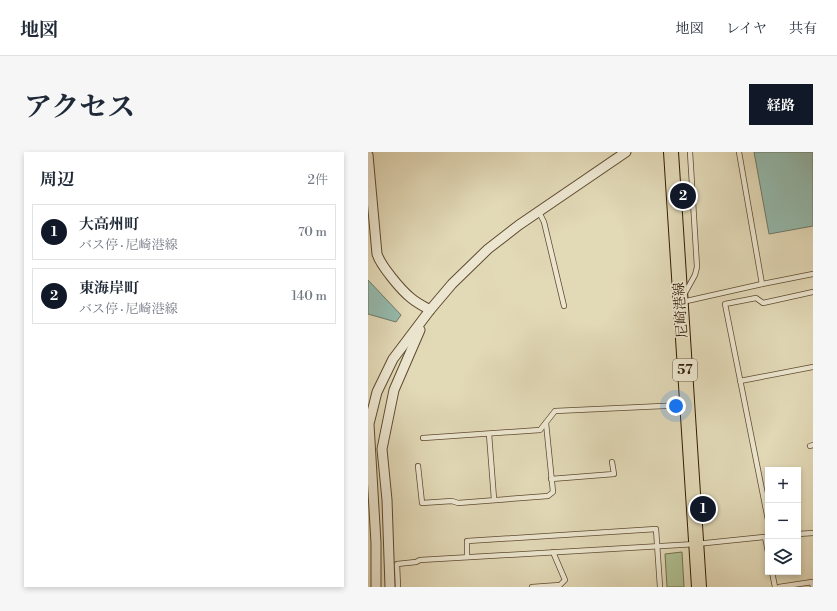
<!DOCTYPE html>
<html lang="ja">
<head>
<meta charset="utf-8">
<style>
  body { margin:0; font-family:"Libre Bodoni","Noto Serif JP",serif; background:#f6f6f7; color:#1f2937 }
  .controls { position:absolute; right:12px; bottom:12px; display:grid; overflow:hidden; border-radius:0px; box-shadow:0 2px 6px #0003 }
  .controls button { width:36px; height:36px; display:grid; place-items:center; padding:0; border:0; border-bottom:1px solid #e0e1e3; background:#fff; color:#1f2937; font:20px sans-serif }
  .you { position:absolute; left:308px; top:254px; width:14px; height:14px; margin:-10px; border:3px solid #fff; border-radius:50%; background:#1a73e8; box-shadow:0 0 0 6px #1a73e833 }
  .badge { display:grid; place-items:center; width:26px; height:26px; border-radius:50%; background:#111827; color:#fff; font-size:13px; font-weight:700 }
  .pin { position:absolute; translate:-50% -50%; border:2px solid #fff; box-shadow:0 1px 4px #0006 }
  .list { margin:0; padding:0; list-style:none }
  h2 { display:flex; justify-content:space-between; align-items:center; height:52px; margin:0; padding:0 16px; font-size:17px }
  h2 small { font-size:13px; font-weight:400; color:#747a83 }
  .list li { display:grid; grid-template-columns:26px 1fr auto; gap:12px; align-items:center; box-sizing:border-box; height:56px; margin:0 8px 8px; padding:0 8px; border:1px solid #e0e1e3; border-radius:0px }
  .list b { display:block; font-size:15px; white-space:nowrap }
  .list p { margin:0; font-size:13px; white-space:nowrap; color:#747a83 }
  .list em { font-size:13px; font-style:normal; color:#747a83 }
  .icon { flex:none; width:22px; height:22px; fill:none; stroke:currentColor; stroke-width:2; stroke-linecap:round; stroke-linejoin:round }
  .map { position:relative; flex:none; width:445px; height:435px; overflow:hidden; border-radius:0px }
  header { display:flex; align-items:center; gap:24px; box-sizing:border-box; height:56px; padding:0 20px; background:#fff; border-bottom:1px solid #e0e1e3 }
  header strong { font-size:19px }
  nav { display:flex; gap:22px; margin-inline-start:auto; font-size:14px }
  .intro { display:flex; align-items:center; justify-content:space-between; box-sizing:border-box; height:96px; padding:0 24px }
  h1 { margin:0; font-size:28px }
  .button { padding:10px 18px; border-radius:0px; background:#111827; color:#fff; font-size:14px; font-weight:700 }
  main { display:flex; gap:24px; padding:0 24px }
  aside { flex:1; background:#fff; border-radius:0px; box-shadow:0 2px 6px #0003 }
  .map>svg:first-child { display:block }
  .green { fill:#afc092; stroke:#706e4a }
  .water { fill:#95baad; stroke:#6d7a69 }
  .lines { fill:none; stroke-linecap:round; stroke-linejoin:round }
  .lane-casing { stroke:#5e4a2f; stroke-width:6 }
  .street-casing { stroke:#5e4a2f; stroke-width:11 }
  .primary-casing { stroke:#321b02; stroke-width:16 }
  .lane { stroke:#ece6d0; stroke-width:4.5 }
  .street { stroke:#ece6d0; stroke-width:9 }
  .primary { stroke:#e2d9b7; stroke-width:14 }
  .labels { text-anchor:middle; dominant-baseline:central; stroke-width:3; stroke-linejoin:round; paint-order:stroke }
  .shield { fill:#ece6d0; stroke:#6a5840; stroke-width:1 }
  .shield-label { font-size:13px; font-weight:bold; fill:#321b02 }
  .street-label { font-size:14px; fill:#321b02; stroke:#ece6d0 }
</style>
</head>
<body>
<header>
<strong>地図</strong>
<nav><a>地図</a><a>レイヤ</a><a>共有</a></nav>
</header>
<div class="intro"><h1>アクセス</h1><a class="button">経路</a></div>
<main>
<aside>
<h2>周辺<small>2件</small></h2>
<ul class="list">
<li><span class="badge">1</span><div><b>大高州町</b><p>バス停 · 尼崎港線</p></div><em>70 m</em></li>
<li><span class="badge">2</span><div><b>東海岸町</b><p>バス停 · 尼崎港線</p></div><em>140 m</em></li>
</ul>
</aside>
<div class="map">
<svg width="445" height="435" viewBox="0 0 445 435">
  <rect width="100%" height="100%" fill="#e2d9b7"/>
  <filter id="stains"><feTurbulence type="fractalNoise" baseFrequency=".005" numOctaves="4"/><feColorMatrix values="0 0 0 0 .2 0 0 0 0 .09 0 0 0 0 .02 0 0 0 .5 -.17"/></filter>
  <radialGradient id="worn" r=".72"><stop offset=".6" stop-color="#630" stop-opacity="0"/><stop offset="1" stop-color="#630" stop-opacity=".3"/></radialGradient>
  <polygon class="green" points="314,400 316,435 299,435 297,402"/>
  <g class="water">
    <polygon points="386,0 445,0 445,74 401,82"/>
    <polygon points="0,128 33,163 28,170 0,162"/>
  </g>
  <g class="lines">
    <g class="lane-casing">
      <g id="lane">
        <polyline points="371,0 394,132"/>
        <polyline points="171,60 176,70 196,154"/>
        <polyline points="317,141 327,123 329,115 322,0"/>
        <polyline points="314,150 394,132 445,122"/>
        <polyline points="372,229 445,215"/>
        <polyline points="121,282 126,347"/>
        <polyline points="55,286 172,278 187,259 317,253"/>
        <polyline points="442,294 445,293"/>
        <polyline points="50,314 54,351 84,349 90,351 180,344 185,340 178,271"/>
        <polyline points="183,327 246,322 244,310"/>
        <polyline points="400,368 357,152 388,146 395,151 445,140"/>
        <polyline points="430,382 445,381"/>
        <polyline points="400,385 397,385 400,400"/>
        <polyline points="99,405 99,389 288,377 292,435"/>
        <polyline points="404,420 407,435"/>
        <polyline points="30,435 29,412 48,410 52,408 328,392 397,385"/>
        <polyline points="164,435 192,433 197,428 185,400"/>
        <polyline points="411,435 444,430 445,435"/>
      </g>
    </g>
    <g class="street-casing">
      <g id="street">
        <path d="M0 3 9 102C13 114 33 138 43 146 49 151 55 154 62 158"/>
        <polyline points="8,435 8,391 1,272 9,240 25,207 62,158 84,132 120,97 151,73 258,0"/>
        <polyline points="22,435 19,348 14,297 26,238 52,178"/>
      </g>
    </g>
    <g class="primary-casing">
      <polyline id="primary" points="303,0 331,435"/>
    </g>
    <use href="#lane" class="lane"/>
    <use href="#street" class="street"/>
    <use href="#primary" class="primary"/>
  </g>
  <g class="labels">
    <rect class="shield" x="305" y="207" width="24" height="22" rx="3"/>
    <g class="shield-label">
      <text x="317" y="218">57</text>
    </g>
    <g class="street-label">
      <text transform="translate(313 158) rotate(-94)">尼崎港線</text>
    </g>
  </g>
  <rect width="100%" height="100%" filter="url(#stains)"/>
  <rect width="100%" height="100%" fill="url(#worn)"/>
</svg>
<div class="controls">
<button>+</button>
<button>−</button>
<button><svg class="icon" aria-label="layers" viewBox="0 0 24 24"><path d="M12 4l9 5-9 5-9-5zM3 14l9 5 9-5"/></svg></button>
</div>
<div class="you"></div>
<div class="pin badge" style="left:335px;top:357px">1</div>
<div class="pin badge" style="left:315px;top:44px">2</div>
</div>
</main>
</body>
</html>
